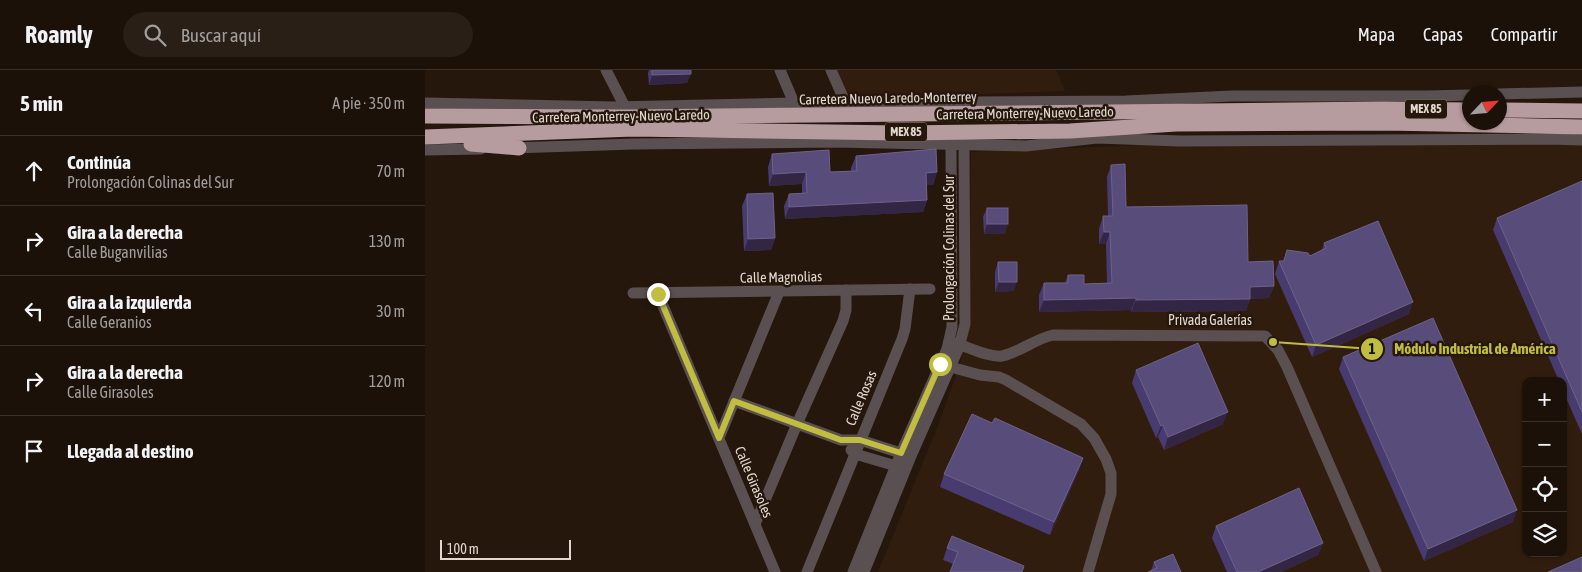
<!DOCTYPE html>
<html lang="es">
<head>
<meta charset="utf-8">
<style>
  body { margin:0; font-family:"Asap Condensed",sans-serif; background:#291f17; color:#f1f3f6 }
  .controls { position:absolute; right:15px; bottom:15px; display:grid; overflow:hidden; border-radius:10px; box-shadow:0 1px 4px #0004 }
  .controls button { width:45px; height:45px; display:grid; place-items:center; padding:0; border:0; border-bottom:1px solid #3a312a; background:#1c1109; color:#f1f3f6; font:25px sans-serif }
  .compass { position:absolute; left:1037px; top:15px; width:45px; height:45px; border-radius:50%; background:#1c1109; box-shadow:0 1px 4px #0004; rotate:64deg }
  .scale { position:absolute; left:15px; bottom:12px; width:131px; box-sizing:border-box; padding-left:5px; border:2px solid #e2d8d0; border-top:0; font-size:14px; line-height:18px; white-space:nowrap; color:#e2d8d0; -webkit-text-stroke:4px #25170c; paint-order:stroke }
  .stop { position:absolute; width:15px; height:15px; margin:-11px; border:4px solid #c1bd40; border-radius:50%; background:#fff }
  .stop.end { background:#c1bd40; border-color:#fff; box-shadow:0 1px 5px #0008 }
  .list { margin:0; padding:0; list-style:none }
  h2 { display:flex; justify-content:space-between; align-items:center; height:65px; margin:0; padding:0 20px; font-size:21px }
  h2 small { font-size:16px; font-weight:400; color:#a09d9c }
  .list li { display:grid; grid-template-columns:32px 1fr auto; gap:15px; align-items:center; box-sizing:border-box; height:70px; padding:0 20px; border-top:1px solid #3a312a }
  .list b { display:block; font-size:19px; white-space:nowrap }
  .list p { margin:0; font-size:16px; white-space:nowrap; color:#a09d9c }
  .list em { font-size:16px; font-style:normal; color:#a09d9c }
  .icon { flex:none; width:28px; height:28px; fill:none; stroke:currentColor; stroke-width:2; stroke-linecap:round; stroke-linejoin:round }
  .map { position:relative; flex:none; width:1157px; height:502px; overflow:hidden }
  header { display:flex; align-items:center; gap:30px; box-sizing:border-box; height:70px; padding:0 25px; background:#1c1109; border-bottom:1px solid #3a312a }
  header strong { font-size:24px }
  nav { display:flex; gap:28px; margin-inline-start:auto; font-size:18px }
  .search { width:350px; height:45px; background:#291f17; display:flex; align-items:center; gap:12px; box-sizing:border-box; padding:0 18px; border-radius:28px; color:#a09d9c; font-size:19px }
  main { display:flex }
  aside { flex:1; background:#1c1109 }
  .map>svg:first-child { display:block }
  .built { fill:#311d0d; fill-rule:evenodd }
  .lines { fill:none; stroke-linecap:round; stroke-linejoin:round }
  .minor { stroke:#5b5051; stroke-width:11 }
  .highway { stroke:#b69c9e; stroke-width:15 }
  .wall { fill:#483b70 }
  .shaded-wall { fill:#332544 }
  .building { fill:#584c7b; stroke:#6e6288 }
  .route { stroke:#c1bd40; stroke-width:6 }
  .labels { text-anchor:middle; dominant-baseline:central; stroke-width:5; stroke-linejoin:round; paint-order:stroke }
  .shield { fill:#25170c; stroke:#a99e95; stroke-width:1 }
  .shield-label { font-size:12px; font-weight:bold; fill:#e2d8d0 }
  .street-label { font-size:14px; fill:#e2d8d0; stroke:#25170c }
  .leader { fill:none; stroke:#c1bd40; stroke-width:2 }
  .callout-dot { fill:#c1bd40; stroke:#25170c; stroke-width:2 }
  .mark-label { font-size:15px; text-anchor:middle; font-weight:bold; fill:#111 }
  .callout-label { font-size:15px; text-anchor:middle; font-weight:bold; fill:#c1bd40; stroke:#25170c; stroke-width:5; stroke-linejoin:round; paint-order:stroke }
</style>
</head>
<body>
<header>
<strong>Roamly</strong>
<div class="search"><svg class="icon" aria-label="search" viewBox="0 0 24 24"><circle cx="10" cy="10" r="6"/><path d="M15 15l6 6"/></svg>Buscar aquí</div>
<nav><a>Mapa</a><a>Capas</a><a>Compartir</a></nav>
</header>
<main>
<aside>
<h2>5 min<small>A pie · 350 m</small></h2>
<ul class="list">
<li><svg class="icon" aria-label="ahead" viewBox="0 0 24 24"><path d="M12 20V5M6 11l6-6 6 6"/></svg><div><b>Continúa</b><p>Prolongación Colinas del Sur</p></div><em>70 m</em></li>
<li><svg class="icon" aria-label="right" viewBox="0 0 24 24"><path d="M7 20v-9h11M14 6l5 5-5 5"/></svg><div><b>Gira a la derecha</b><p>Calle Buganvilias</p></div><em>130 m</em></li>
<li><svg class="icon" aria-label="left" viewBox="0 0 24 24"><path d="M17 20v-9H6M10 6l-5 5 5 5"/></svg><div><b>Gira a la izquierda</b><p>Calle Geranios</p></div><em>30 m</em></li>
<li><svg class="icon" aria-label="right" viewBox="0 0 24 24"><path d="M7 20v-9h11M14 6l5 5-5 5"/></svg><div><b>Gira a la derecha</b><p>Calle Girasoles</p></div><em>120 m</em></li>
<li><svg class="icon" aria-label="arrive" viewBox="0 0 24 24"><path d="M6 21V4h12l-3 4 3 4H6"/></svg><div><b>Llegada al destino</b></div></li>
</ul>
</aside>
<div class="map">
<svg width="1157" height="502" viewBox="0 0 1157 502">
  <rect width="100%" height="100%" fill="#25170c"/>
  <g class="built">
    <polygon points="411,0 631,0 640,21 425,29"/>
    <path d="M1157 57V502H453L514 353 536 291 544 253 546 82ZM1101 311H1138V483H1101Z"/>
  </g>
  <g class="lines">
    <g class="minor">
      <polyline points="181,0 200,37"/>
      <polyline points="355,0 369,33"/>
      <polyline points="406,0 421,34"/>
      <polyline points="1074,24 1157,22"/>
      <polyline points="0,33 189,37 369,33 701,31 807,26 1002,26 1044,25"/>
      <polyline points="87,78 209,74 410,72 601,76 672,68 755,71 1125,69 1157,70"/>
      <polyline points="0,80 56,79"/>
      <polyline points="208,223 505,219"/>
      <polyline points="233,224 350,502"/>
      <path d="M524 272C539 274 562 288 577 286 595 282 610 269 628 265L840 266 853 280 862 297 951 502"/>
      <polyline points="518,295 555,305 574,307 581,310 656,354 669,368 681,389 686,403 686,424 663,502"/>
      <polyline points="309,331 416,370 435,370 482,385"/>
      <polyline points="294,368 354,222"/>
      <polyline points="426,380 430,384 478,398"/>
      <polyline points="330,454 372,354 418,251 421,240 421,220"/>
      <polyline points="382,502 477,269 480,259 485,219"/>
      <polyline points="428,502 476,383 522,279 527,257 526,75"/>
      <polyline points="439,502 486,386 534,277 540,254 539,74"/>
    </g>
    <g class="highway">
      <polyline points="1074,40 1157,41"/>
      <polyline points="0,46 207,47 957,39 1044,40"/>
      <polyline points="0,67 208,59 475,63 645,61 751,54 962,53 1157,57"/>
      <polyline points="46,74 94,78"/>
    </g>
  </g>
  <g class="wall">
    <polygon points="224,0 266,0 262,13 224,15 223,3"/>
    <polygon points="347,84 405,102 426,101 426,98 431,86 512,102 508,115 501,115 502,130 498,142 360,149 359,136 364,124 377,123 377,114 344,116 343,97"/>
    <polygon points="686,95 701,137 823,192 849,216 844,228 825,229 821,241 706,242 706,240 614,242 614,225 619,213 640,213 643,205 659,214 682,213 681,174 674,174 674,159 678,146 683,146 682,107"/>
    <polygon points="1157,111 1157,364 1138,321 1138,311 1134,311 1068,160 1072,148"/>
    <polygon points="322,124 350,168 346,180 319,181 317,136"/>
    <polygon points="562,138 580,164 559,164 558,147"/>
    <polygon points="899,173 984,244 887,287 850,204 854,191 858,191 862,180 885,186 897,180"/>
    <polygon points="573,192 589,221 570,222 570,202"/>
    <polygon points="918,287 1088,452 999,491 914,299"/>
    <polygon points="711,300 798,354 739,380 733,367 731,368 707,313"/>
    <polygon points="567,353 658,388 654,400 625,465 515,417 519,404"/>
    <polygon points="791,456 898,473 893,485 856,502 802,502 787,468"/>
    <polygon points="522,478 597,502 528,494 518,490"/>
    <polygon points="729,492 756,502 726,501"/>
  </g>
  <g class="shaded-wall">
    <polygon points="266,4 262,13 224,15 227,5"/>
    <polygon points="381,102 377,114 344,116 348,104"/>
    <polygon points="512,102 508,115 496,115 501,103"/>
    <polygon points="502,130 498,142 360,149 364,137"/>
    <polygon points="562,154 583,154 580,164 559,164"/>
    <polygon points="679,162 685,162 681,174 674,174"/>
    <polygon points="350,168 346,180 319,181 323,169"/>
    <polygon points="574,212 592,212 589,221 570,222"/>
    <polygon points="849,216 844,228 825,229 821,241 706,242 711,230 825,217"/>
    <polygon points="711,228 706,240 614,242 619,230"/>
    <polygon points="988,232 984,244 887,287 891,275"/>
    <polygon points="803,342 798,354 739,380 743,367"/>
    <polygon points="738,355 733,367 731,368 736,356"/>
    <polygon points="658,388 654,400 625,465 629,452"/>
    <polygon points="1092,440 1088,452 999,491 1003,479"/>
    <polygon points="898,473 893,485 856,502 833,502"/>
  </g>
  <g class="building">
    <polygon points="227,0 266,0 266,4 227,5"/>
    <polygon points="511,79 512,102 501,103 502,130 364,137 364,124 382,123 381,102 348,104 347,84 404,80 405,102 432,101 431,86"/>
    <polygon points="700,94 701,137 822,135 823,192 848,191 849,216 825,217 825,229 711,230 711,228 619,230 619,213 643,213 643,205 659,205 659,214 687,213 685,162 679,162 678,146 688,146 686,95"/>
    <polygon points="1157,111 1157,342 1072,148"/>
    <polygon points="348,123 350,168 323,169 322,124"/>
    <rect x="562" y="138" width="21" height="16"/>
    <polygon points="953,151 988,232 891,275 854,191 859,191 862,180 883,183 885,186 901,178 899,173"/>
    <polygon points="573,192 592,192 592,212 574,212"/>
    <polygon points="1008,248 1092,440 1003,479 918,287"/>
    <polygon points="773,273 803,342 743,367 738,355 736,356 711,300"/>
    <polygon points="547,344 567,353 570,348 658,388 629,452 519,404"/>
    <polygon points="874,418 898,473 833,502 812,502 791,456"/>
    <polygon points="527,466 599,496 597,502 525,502 533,482 522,478"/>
    <polygon points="748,484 756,502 723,502 732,498 729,492"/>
    <polygon points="1157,487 1157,502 1123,502"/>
  </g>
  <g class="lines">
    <polyline class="route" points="233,224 294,368 309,331 416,370 435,370 476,383 515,294"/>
  </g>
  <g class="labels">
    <g class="shield">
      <rect x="980" y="29.5" width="42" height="19" rx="4"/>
      <rect x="460" y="52.5" width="42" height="19" rx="4"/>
    </g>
    <g class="shield-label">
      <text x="1001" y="39">MEX 85</text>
      <text x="481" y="62">MEX 85</text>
    </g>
    <g class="street-label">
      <text transform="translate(463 28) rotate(-1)">Carretera Nuevo Laredo-Monterrey</text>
      <text transform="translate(600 43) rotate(-1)">Carretera Monterrey-Nuevo Laredo</text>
      <text transform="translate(196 46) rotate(-1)">Carretera Monterrey-Nuevo Laredo</text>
      <text transform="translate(524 178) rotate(-90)">Prolongación Colinas del Sur</text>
      <text transform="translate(356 207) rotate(-1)">Calle Magnolias</text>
      <text x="785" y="250">Privada Galerías</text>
      <text transform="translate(436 328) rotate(-67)">Calle Rosas</text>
      <text transform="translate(329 412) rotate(67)">Calle Girasoles</text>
    </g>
  </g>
  <path class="leader" d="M848 272L947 279"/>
  <g class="callout-dot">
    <circle cx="848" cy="272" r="5"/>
    <circle cx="947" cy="279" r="12"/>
  </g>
  <g class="mark-label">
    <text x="947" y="284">1</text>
  </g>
  <g class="callout-label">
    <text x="1050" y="284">Módulo Industrial de América</text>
  </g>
</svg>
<div class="controls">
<button>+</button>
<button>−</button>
<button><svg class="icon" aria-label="locate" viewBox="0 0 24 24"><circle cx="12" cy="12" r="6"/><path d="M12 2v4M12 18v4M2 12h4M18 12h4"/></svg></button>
<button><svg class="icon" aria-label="layers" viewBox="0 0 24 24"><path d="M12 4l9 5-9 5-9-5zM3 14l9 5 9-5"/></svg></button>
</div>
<svg class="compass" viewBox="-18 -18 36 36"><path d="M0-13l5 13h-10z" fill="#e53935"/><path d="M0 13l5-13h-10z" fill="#a09d9c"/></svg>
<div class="scale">100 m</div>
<div class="stop" style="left:515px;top:294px"></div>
<div class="stop end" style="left:233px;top:224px"></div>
</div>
</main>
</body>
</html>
